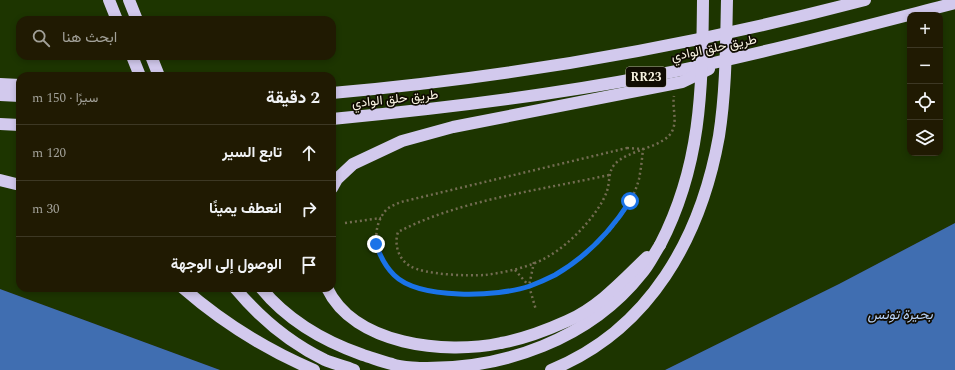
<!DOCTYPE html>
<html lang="ar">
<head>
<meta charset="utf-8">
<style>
  body { margin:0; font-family:Spectral,Vazirmatn,serif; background:#2d2711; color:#f1f3f6; direction:rtl }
  .controls { position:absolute; right:12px; top:12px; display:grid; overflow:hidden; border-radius:8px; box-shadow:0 2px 6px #0003 }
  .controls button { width:36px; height:36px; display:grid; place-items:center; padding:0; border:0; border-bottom:1px solid #3d3824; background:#201a02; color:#f1f3f6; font:20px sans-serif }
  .stop { position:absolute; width:12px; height:12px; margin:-9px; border:3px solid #1a73e8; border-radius:50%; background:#fff }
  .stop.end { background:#1a73e8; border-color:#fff; box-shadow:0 1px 4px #0008 }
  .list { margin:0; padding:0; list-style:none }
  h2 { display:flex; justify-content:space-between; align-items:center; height:52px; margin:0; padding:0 16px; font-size:17px }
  h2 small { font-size:13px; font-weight:400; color:#a2a199 }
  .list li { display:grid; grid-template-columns:26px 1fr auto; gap:12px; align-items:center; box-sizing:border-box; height:56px; padding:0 16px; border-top:1px solid #3d3824 }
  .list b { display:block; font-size:15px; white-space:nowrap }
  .list em { font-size:13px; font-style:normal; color:#a2a199 }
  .icon { flex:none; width:22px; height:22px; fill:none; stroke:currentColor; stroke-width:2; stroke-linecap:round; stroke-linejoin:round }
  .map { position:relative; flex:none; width:955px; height:370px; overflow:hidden; direction:ltr }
  .search { position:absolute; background:#201a02; box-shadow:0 2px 6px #0003; left:16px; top:16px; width:320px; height:44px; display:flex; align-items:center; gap:10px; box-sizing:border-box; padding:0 14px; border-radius:12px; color:#a2a199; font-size:15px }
  .panel { position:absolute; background:#201a02; box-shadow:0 2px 6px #0003; left:16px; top:72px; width:320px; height:220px; border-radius:12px; direction:rtl }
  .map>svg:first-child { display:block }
  .green { fill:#1d3500; fill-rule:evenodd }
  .water { fill:#406eb1 }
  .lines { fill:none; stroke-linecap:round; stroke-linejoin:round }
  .path { stroke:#736c51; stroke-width:2.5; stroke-dasharray:2 3; stroke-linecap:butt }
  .highway { stroke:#d2c9ed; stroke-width:12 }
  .highway-bridge { stroke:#d2c9ed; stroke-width:12 }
  .route { stroke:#1a73e8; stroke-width:5 }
  .labels { text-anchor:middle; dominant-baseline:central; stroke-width:3.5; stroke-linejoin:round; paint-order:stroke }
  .shield { fill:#100c02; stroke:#b2ae9e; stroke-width:1 }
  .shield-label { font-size:12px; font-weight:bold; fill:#f8f3e1 }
  .street-label { font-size:13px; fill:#f8f3e1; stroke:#100c02 }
  .water-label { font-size:14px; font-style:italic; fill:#b5cff4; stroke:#100c02 }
</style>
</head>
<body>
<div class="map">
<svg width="955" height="370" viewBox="0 0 955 370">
  <rect width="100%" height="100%" fill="#2b2202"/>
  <path class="green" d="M0 0H955V223L839 284 665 370H220L0 289ZM910 15H940V153H910ZM20 20H332V56H20ZM20 76H332V288H20Z"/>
  <g class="water">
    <polygon points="955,223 955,370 665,370 839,284"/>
    <polygon points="0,289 220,370 0,370"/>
  </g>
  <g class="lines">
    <g class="path">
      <path d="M627 148 643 149C642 159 641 169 639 179 627 225 573 271 530 286 508 294 475 295 452 293 440 292 425 292 413 287 383 276 363 235 387 209 391 206 396 204 401 202Z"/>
      <path d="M609 175C541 190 459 200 398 232 394 244 398 259 410 266 425 275 468 276 485 275 507 272 531 267 549 256 570 244 599 214 607 191 610 182 608 173 614 165 627 149 667 148 673 129 677 119 672 107 674 96"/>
      <polyline points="345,223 381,218"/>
      <polyline points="534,262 529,286 536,310"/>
      <polyline points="515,270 529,286"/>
    </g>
    <g class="highway">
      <polyline points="109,0 117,20"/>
      <polyline points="129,0 137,20"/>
      <polyline points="132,56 140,76"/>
      <polyline points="151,56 159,76"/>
      <polyline points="0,84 20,85"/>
      <path d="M332 93C512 77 690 46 865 0"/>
      <polyline points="0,95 20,96"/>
      <path d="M332 119C439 109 546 96 651 76 753 56 854 29 955 3"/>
      <polyline points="0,124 20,125"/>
      <polyline points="0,180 20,185"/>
      <polyline points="332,188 337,179 353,164 402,141 453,127 682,82 709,69"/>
      <path d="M183 288C222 322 267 350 314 370"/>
      <path d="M235 288C260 318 290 343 325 360 334 364 345 366 354 370"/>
      <path d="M261 288C288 321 323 341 363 355 373 358 382 362 392 364 400 367 410 367 419 368 504 370 590 339 642 273 649 265 654 254 660 245"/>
      <path d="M327 288C354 345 445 355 501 343 523 339 547 330 567 321 599 307 623 280 647 257"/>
    </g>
    <g class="highway-bridge">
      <path d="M660 245C702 164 702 88 703 0"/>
      <path d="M551 370C650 330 701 237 719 136 726 91 726 45 727 0"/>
    </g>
  </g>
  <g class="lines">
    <path class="route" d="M376 244C380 256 385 266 394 275 419 300 498 297 530 286 538 283 547 279 555 275 586 257 611 231 630 201"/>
  </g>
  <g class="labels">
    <rect class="shield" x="626" y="67" width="40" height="20" rx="3"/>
    <g class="shield-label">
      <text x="646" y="77">RR23</text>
    </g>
    <g class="street-label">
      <text transform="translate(714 48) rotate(-12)">طريق حلق الوادي</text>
      <text transform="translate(395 99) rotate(-6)">طريق حلق الوادي</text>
    </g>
    <g class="water-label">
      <text x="900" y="314">بحيرة تونس</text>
    </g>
  </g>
</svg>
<div class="controls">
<button>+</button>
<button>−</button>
<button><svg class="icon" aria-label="locate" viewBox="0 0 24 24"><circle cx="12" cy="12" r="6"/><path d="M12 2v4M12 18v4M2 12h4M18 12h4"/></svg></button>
<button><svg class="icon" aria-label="layers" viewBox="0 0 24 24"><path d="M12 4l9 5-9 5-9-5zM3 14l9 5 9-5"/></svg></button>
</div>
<div class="stop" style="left:630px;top:201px"></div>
<div class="stop end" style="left:376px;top:244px"></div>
<div class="search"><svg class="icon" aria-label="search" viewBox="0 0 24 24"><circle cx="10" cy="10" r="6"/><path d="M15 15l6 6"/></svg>ابحث هنا</div>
<section class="panel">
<h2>2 دقيقة<small>سيرًا · 150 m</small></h2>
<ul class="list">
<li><svg class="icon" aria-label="ahead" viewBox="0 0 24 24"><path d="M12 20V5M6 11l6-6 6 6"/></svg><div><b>تابع السير</b></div><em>120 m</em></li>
<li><svg class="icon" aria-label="right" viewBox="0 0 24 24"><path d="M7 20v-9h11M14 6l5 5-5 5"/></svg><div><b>انعطف يمينًا</b></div><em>30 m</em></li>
<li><svg class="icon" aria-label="arrive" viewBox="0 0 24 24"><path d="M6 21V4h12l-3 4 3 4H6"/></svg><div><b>الوصول إلى الوجهة</b></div></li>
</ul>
</section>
</div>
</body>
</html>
